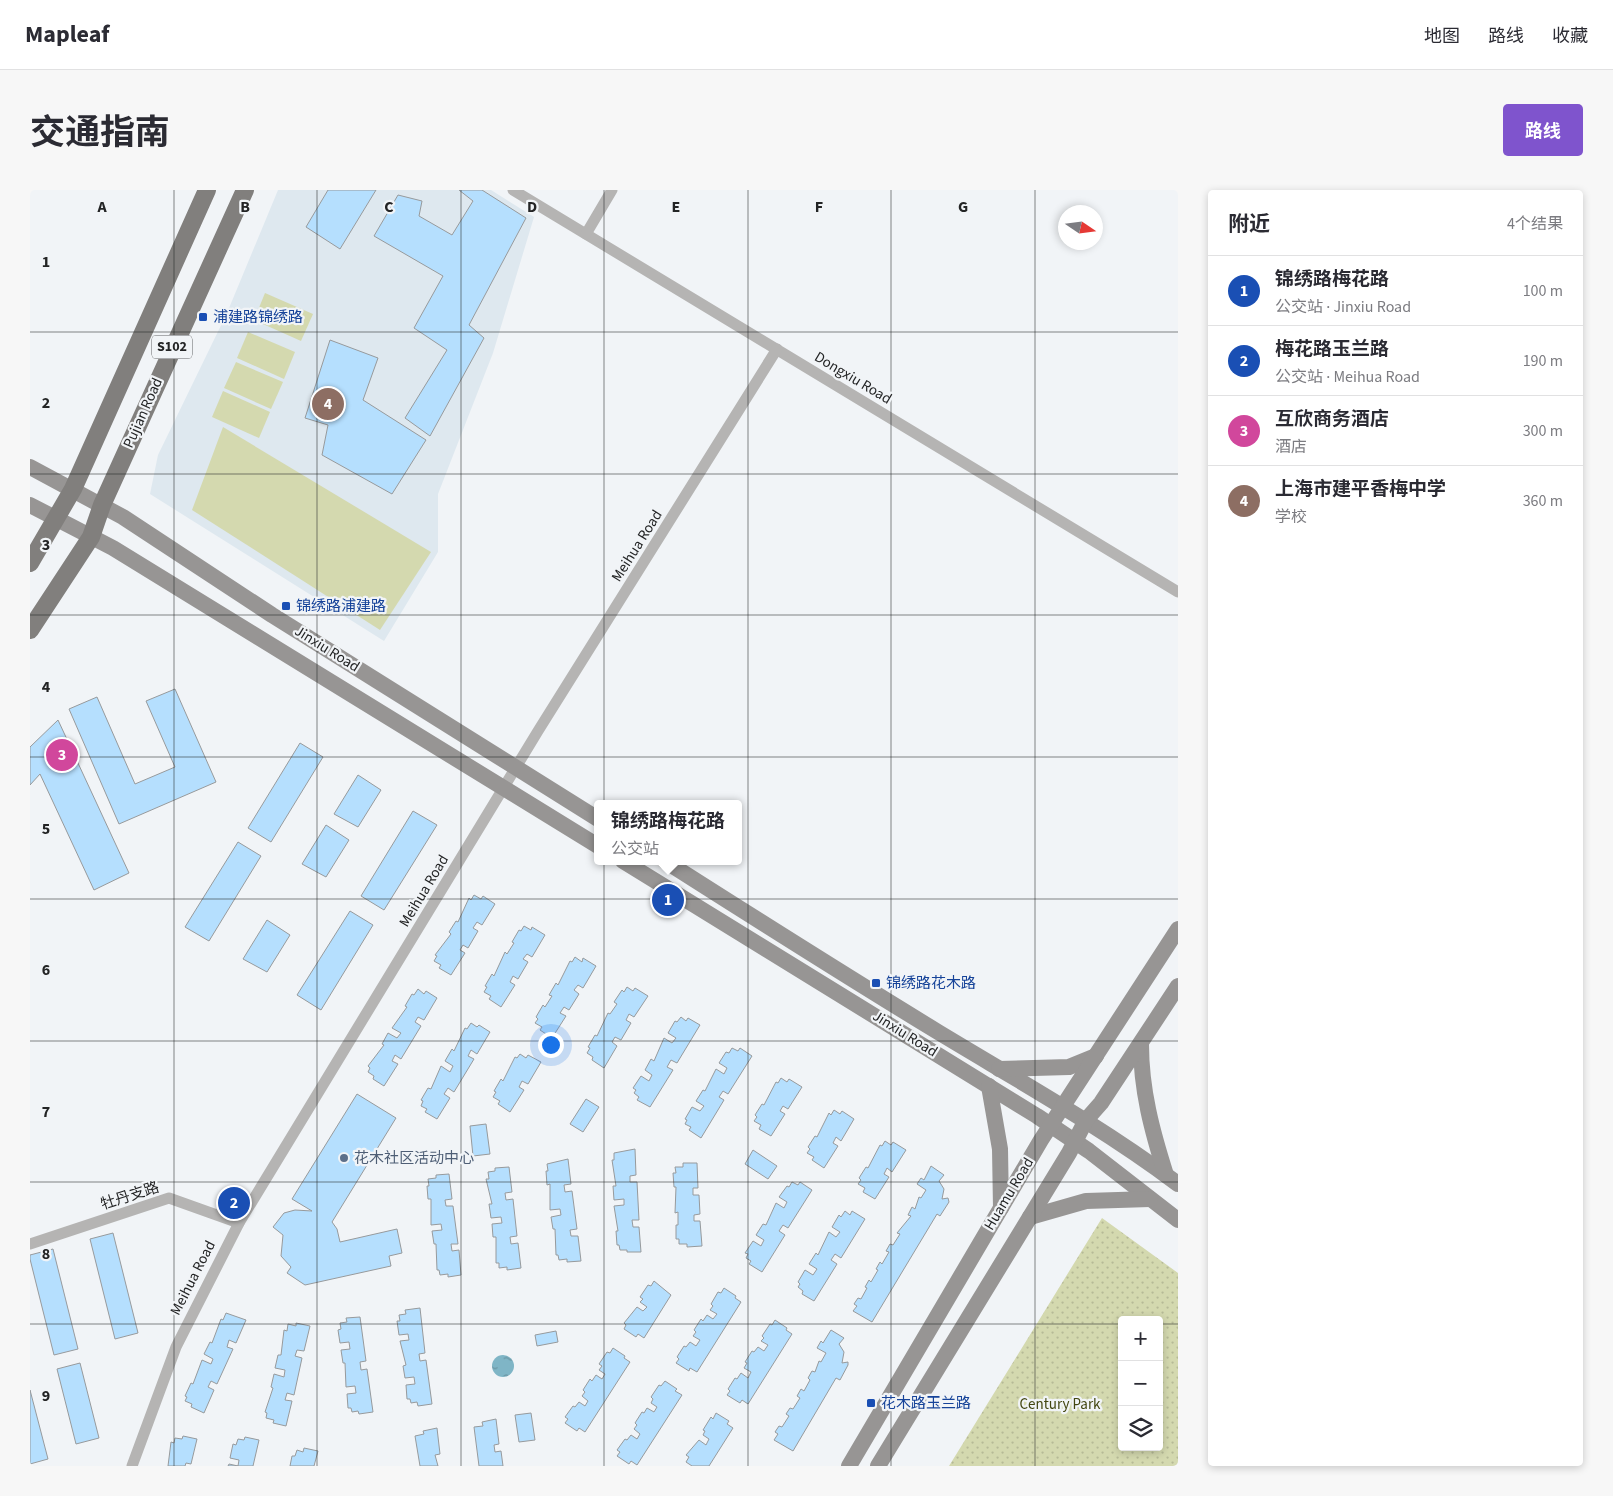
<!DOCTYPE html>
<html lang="zh">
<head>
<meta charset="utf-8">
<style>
  body { margin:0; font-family:"Source Sans 3","Noto Sans SC",sans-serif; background:#f7f7f7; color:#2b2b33 }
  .controls { position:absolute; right:15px; bottom:15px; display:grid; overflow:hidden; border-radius:5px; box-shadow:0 2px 8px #0003 }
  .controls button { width:45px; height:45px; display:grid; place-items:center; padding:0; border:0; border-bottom:1px solid #e1e1e2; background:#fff; color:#2b2b33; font:25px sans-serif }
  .compass { position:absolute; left:1028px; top:15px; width:45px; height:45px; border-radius:50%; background:#fff; box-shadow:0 2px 8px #0003; rotate:103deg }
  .you { position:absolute; left:520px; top:854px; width:18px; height:18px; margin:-12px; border:4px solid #fff; border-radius:50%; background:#1a73e8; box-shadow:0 0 0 8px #1a73e833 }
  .badge { display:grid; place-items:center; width:32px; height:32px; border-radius:50%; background:#7f54cd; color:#fff; font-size:16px; font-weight:700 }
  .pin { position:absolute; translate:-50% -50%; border:2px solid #fff; box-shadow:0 1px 5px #0006 }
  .popup { position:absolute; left:564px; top:610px; width:148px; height:65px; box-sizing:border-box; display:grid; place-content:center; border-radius:5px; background:#fff; filter:drop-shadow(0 1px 4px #0005); font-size:16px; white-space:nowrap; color:#7c7c81 }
  .popup b { font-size:19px; color:#2b2b33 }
  .popup::after { content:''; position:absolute; left:50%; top:100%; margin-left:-10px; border:10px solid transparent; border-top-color:#fff }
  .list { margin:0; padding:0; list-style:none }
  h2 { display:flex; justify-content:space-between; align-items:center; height:65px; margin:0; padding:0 20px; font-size:21px }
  h2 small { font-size:16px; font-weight:400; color:#7c7c81 }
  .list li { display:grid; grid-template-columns:32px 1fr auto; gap:15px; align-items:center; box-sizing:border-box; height:70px; padding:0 20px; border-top:1px solid #e1e1e2 }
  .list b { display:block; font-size:19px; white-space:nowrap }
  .list p { margin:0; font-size:16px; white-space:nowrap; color:#7c7c81 }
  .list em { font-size:16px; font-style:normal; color:#7c7c81 }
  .icon { flex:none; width:28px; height:28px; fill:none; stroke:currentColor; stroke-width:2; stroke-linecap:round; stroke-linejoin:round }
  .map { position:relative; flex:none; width:1148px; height:1276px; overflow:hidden; border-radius:5px }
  header { display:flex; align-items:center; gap:30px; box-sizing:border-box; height:70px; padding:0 25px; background:#fff; border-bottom:1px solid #e1e1e2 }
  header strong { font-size:24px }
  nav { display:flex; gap:28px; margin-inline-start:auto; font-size:18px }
  .intro { display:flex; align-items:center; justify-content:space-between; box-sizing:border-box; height:120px; padding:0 30px }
  h1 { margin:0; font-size:35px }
  .button { padding:12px 22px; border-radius:5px; background:#7f54cd; color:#fff; font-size:18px; font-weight:700 }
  main { display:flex; gap:30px; padding:0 30px }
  aside { flex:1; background:#fff; border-radius:5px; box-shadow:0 2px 8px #0003 }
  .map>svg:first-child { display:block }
  .built { fill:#dee8ef }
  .grass { fill:url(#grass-dots); fill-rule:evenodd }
  .garden { fill:#d4d9af }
  .water { fill:url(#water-ripples) }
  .building { fill:#b5dffe; stroke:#979a9c }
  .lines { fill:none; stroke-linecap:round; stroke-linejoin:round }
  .street { stroke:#b5b4b3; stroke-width:11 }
  .secondary { stroke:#979594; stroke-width:16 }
  .primary { stroke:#817f7d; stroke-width:18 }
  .grid { fill:none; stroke:#232425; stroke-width:1; stroke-opacity:0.55 }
  .transit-dot { fill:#1a4fb4; stroke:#f1f4f7; stroke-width:2 }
  .service-dot { fill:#5c6f8a; stroke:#f1f4f7; stroke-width:2 }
  .labels { text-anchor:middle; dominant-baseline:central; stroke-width:4.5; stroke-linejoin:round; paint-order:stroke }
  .shield { fill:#f1f4f7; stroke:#616264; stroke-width:1 }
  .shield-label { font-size:14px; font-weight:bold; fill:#232425 }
  .transit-label { font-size:15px; fill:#164399; stroke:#f1f4f7; text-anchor:start }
  .street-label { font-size:15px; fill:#232425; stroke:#f1f4f7 }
  .service-label { font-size:15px; fill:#4e5e75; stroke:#f1f4f7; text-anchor:start }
  .park-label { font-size:15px; fill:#424611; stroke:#f1f4f7 }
  .grid-label { font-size:16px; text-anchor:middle; font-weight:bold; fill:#232425; stroke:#f1f4f7; stroke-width:4.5; stroke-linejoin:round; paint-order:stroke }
</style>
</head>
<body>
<header>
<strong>Mapleaf</strong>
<nav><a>地图</a><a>路线</a><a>收藏</a></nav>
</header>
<div class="intro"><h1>交通指南</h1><a class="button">路线</a></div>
<main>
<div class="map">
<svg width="1148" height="1276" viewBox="0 0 1148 1276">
  <defs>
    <pattern id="grass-dots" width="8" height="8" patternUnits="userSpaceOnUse" patternTransform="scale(1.25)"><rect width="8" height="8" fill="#d4d9af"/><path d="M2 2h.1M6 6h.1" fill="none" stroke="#b6ba96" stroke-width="1.8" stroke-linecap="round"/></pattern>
    <pattern id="water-ripples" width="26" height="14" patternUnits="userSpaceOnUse" patternTransform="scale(1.25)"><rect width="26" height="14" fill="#7fb5c6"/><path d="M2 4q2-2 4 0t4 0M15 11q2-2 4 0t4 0" fill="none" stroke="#6893a1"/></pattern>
  </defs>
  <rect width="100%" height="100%" fill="#f1f4f7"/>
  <polygon class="built" points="248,0 461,0 504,27 463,163 408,304 408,362 354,451 120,304 128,265 197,123"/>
  <path class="grass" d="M1072 1028 1148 1083V1276H919ZM1092 1130H1129V1257H1092Z"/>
  <g class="garden">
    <polygon points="235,103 283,124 271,151 224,130"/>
    <polygon points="218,142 265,162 254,189 207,168"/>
    <polygon points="206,172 253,192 241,219 194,198"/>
    <polygon points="193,201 240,222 229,248 182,227"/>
    <polygon points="193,237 401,362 350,440 162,320"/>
  </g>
  <circle class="water" cx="473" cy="1176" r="11"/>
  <g class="building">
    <polygon points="298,0 346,0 310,59 276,37"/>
    <polygon points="429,0 452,0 496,28 439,135 454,148 400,246 375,228 417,160 384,138 413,86 344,46 368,5 392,11 389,26 422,45 443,11"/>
    <polygon points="300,150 348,168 333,210 396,250 362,304 292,265 298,235 275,228"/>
    <polygon points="145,499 186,592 89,634 39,519 67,507 105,594 145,577 116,511"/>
    <polygon points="28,530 99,683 64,700 10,584 0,595 0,557"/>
    <polygon points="270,553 293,567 241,652 218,638"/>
    <polygon points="328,585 351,600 328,637 304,624"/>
    <polygon points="383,621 407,635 354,720 331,706"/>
    <polygon points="296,635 319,650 296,687 272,674"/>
    <polygon points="208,652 231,666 179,751 155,737"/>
    <polygon points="444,705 451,709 453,706 465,714 452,735 447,732 443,738 448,741 438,758 433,755 430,760 435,763 421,785 409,778 411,775 404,771 407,766 405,765 421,744 419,742 426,731 428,732 439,708 441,710"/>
    <polygon points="320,721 343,735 291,820 267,805"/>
    <polygon points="237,730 260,745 237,782 213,769"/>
    <polygon points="494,736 501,740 502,737 515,745 502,767 497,764 493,769 498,772 488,789 483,786 480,792 485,795 471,817 459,809 461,806 454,802 457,797 455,796 462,784 464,786 475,762 477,764 484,753 482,752 489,740 491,741"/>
    <polygon points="545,767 552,772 553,768 566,776 553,798 548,795 544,800 549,804 539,820 534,817 530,823 536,826 522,848 510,840 512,837 505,833 508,829 506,827 513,815 515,817 522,806 519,805 526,793 528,795 540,771 542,772"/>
    <polygon points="597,797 603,801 605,798 618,806 604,827 599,824 596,830 601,833 591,850 585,847 582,852 587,856 574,878 562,870 563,867 557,863 560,858 558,857 565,845 567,846 578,823 580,824 587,814 584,812 592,800 594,802"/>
    <polygon points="388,799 394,804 396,801 407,808 394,830 388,827 385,832 391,836 371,869 365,865 362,871 368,874 354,896 343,889 344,886 338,882 340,878 338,876 354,855 352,854 358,843 367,848 371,843 362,838 377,817 375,816 382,804 384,805"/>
    <polygon points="651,827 656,831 658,828 670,835 647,873 641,870 637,877 643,880 620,917 607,910 609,907 604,903 606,900 603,898 611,886 619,891 622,885 615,880 621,869 624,871 634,848 642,853 646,848 638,843 645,831 647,832"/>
    <polygon points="441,833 447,837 449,835 460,842 447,864 441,860 438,866 444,869 424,902 418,898 414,904 420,908 407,929 395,922 397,919 391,916 393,911 391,910 398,898 401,899 411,876 420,882 423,876 415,871 422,859 424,861 435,838 437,839"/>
    <polygon points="702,858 708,861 710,858 722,866 698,904 693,901 689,907 694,910 671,948 659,940 661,937 655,934 657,930 655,929 662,917 670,921 674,916 666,911 673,900 675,901 686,879 694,884 697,878 689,873 696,862 699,863"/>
    <polygon points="490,864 496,868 498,865 511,872 498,894 492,891 489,897 494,900 480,922 468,914 470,911 463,907 466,902 464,901 471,889 473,891 485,867 487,868"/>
    <polygon points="751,888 757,892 759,889 772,897 758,919 753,916 750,921 755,924 741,946 729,939 731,935 724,931 727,927 725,925 732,914 734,915 746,892 748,893"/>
    <polygon points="327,904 366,928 302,1032 307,1039 310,1052 367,1039 372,1063 359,1066 361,1076 275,1095 257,1083 261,1077 251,1066 253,1045 243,1037 254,1023 265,1020 282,1021 262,1009"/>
    <polygon points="556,909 569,917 553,942 540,934"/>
    <polygon points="804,920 810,924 812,921 824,929 811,951 806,947 803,953 808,956 794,978 782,970 784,967 777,963 780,959 778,957 785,946 787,947 799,923 801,925"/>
    <polygon points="456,934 460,964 443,966 440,936"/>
    <polygon points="855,951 861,955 863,952 876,960 862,982 857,978 854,984 859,987 845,1009 833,1002 835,998 828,994 831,990 829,988 836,977 838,978 850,955 852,956"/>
    <polygon points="605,959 606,985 600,986 600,992 607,992 609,1030 602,1030 603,1037 609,1037 611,1062 597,1062 597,1060 590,1060 589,1055 587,1055 586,1041 588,1041 584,1016 594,1015 594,1009 584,1010 583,996 586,996 582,970 584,970 584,963"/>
    <polygon points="723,960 747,976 738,989 715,974"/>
    <polygon points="538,969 541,994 534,995 535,1002 542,1001 547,1039 540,1040 541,1046 548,1046 551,1071 537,1072 537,1069 529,1070 528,1065 526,1065 525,1039 523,1039 521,1027 531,1025 530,1019 520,1020 520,994 517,995 516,981 518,981 517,974"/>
    <polygon points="653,973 667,973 668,998 663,998 663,1005 669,1005 670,1024 664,1025 664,1031 670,1031 672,1056 657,1057 657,1054 649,1054 649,1049 646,1049 646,1035 648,1035 648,1022 645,1023 646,997 644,997 643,983 646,983 645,977 653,977"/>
    <polygon points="901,976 914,985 909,991 914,999 912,1009 918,1008 919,1012 910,1026 907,1024 842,1132 823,1121 827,1116 824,1114 828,1108 831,1109 837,1098 835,1097 839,1090 841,1092 848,1080 846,1079 850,1072 852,1074 859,1062 856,1061 860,1054 863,1055 870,1044 867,1043 881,1026 878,1025 882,1017 885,1019 889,1007 891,1008 896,1000 887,994 891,988 894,990"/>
    <polygon points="479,977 482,1002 475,1003 476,1010 483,1009 487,1046 480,1047 481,1054 488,1053 491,1078 477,1080 477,1077 469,1078 469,1073 466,1073 466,1047 463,1047 462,1034 472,1033 471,1027 461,1028 459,1014 462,1014 456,989 459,989 458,982 465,981 465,978"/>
    <polygon points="419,984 422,1009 415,1010 416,1016 423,1016 428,1054 421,1054 422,1061 429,1060 431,1085 418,1087 418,1084 410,1085 409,1080 407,1080 406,1054 404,1054 402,1041 412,1040 411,1034 401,1035 401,1009 398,1009 397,996 399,996 398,989 406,988 406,985"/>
    <polygon points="762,992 768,995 770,992 782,1000 758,1038 753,1035 749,1041 755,1045 732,1082 719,1074 721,1071 716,1068 718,1064 715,1063 723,1051 731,1056 734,1050 726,1045 733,1034 736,1035 746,1013 754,1018 757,1012 749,1007 757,996 759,997"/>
    <polygon points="815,1021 820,1025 822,1021 835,1029 811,1068 805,1064 801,1070 807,1074 784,1111 772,1104 773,1101 768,1097 770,1094 768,1092 775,1080 783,1085 787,1079 779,1074 786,1063 788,1065 799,1042 806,1047 810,1042 802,1037 809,1025 811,1027"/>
    <polygon points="83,1043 108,1143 85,1149 60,1049"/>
    <polygon points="23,1059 48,1159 24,1165 0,1069 0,1065"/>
    <polygon points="624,1091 641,1105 614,1148 608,1144 606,1147 594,1139 596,1135 594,1133 607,1117 613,1121 617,1117 610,1112 613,1109 610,1107 618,1095 621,1096"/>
    <polygon points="694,1098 706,1106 705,1108 711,1112 667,1182 660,1178 659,1181 646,1173 649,1169 647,1167 654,1156 656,1157 660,1152 666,1156 670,1150 663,1146 666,1142 664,1140 671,1129 673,1131 677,1125 683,1129 687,1124 680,1120 683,1116 681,1114 688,1102 691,1103"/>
    <polygon points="390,1118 395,1163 389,1164 390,1171 396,1170 402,1214 388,1216 387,1212 381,1213 380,1209 377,1209 376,1195 385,1194 384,1187 375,1188 373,1176 376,1175 370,1151 379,1150 378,1144 369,1145 367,1131 370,1131 369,1125 376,1124 375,1120"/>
    <polygon points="196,1123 216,1130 206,1153 199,1150 197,1157 203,1159 187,1194 181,1191 178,1197 184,1200 174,1223 161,1217 162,1214 155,1211 157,1207 155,1206 161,1193 163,1194 172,1170 181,1174 183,1169 174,1164 180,1152 182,1153 191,1129 193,1130"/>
    <polygon points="330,1127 336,1171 330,1172 331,1180 337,1179 343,1222 329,1224 328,1221 322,1222 321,1218 318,1218 317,1204 326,1203 325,1196 316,1197 315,1173 313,1173 311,1160 320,1159 319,1152 310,1153 308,1140 311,1139 310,1133 317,1132 316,1128"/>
    <polygon points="745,1130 757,1138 756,1140 762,1144 718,1214 712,1210 710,1213 697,1205 700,1201 698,1199 705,1188 707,1189 711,1183 718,1188 721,1182 714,1178 717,1173 715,1172 722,1161 724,1162 728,1157 734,1161 738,1155 731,1151 734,1148 732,1146 740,1134 742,1135"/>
    <polygon points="266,1133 280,1136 274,1161 267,1160 265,1166 272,1168 264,1205 257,1203 255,1210 262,1211 256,1236 243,1233 244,1230 236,1228 237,1223 235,1222 243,1198 241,1197 244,1184 254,1187 255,1180 245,1178 248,1165 251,1165 254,1140 257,1141 258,1134 266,1136"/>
    <polygon points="801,1140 814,1148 809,1154 814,1162 812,1173 818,1172 818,1175 810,1190 806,1188 763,1261 744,1250 748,1244 745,1242 749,1236 752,1237 759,1226 756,1224 760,1218 763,1219 770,1208 767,1206 771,1199 774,1201 780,1190 778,1188 782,1181 785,1182 789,1171 791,1172 796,1163 787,1158 791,1151 793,1153"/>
    <polygon points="526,1141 528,1152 507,1156 505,1145"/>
    <polygon points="583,1158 595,1166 594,1168 600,1172 555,1242 549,1238 547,1241 535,1233 538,1229 535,1227 543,1216 545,1217 549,1212 555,1216 558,1211 552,1206 555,1202 553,1200 560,1189 562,1191 566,1185 572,1189 575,1184 569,1180 572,1176 569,1174 577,1162 580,1163"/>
    <polygon points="50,1173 69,1248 46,1254 27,1179"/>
    <polygon points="635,1191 647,1199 645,1201 652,1205 607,1275 601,1271 599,1274 587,1266 590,1262 587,1260 595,1249 597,1250 601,1245 607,1249 610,1244 604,1239 607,1235 605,1233 612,1222 614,1223 617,1218 624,1222 627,1217 621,1213 623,1209 621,1207 629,1195 631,1196"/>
    <polygon points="0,1200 18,1269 0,1274"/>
    <polygon points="501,1223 505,1250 489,1252 485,1225"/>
    <polygon points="686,1223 699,1231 697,1234 703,1238 679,1276 662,1276 656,1272 659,1267 656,1265 669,1250 676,1255 679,1249 673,1245 675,1241 673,1240 681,1227 683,1229"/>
    <polygon points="466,1229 469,1254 464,1255 465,1262 471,1261 473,1276 449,1276 444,1237 453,1236 452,1232"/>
    <polygon points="407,1238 410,1264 405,1265 408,1276 390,1276 385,1246 394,1244 393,1241"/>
    <polygon points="153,1246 167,1249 161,1274 156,1273 155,1276 138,1276 141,1252 144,1253 145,1248 152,1249"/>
    <polygon points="215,1247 229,1250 223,1276 198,1276 199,1274 208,1276 209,1270 200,1268 203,1254 206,1255 208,1249 214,1250"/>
    <polygon points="274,1258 288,1261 284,1276 260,1276 262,1266 265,1266 267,1260 273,1262"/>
  </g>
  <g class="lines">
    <g class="street">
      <polyline points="483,0 1148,402"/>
      <polyline points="556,44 582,0"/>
      <polyline points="0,1054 139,1008 209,1033"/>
      <polyline points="102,1276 146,1157 209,1033 508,541 747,159"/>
    </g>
    <g class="secondary">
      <polyline points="0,277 93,327 242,425 568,629"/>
      <polyline points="0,315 83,358 568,656"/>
      <polyline points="593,671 1007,926 1059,961 1148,1030"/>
      <path d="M635 671C726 729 816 786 908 842 989 891 1072 937 1148 994"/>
      <path d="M1111 854C1111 900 1122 941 1136 985"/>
      <polyline points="969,879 1039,877 1066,866"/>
      <polyline points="959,896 970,959 971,1018"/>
      <polyline points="1000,1027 1056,1011 1120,1009"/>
      <polyline points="819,1276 1011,950 1148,739"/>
      <polyline points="848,1276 1039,963 1056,930 1071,913 1148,796"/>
    </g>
    <g class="primary">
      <polyline points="0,373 43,299 177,0"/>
      <polyline points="0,440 61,347 72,315 215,0"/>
    </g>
  </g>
  <path class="grid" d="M144 0V1276M287 0V1276M431 0V1276M574 0V1276M718 0V1276M861 0V1276M1005 0V1276M0 142H1148M0 284H1148M0 425H1148M0 567H1148M0 709H1148M0 851H1148M0 992H1148M0 1134H1092M1129 1134H1148"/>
  <g class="transit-dot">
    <rect x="168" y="122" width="10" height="10" rx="2.5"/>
    <rect x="251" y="411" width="10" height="10" rx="2.5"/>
    <rect x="841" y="788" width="10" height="10" rx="2.5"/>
    <rect x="836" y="1208" width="10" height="10" rx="2.5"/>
  </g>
  <circle class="service-dot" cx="314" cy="968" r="5"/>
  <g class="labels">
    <rect class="shield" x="122" y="145.5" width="40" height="23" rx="4"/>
    <g class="shield-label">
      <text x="142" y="157">S102</text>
    </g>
    <g class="transit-label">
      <text x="183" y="127">浦建路锦绣路</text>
      <text x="266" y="416">锦绣路浦建路</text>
      <text x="856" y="793">锦绣路花木路</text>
      <text x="851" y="1213">花木路玉兰路</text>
    </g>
    <g class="street-label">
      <text transform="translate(823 188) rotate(31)">Dongxiu Road</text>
      <text transform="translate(113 223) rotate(-66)">Pujian Road</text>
      <text transform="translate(607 356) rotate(-58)">Meihua Road</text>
      <text transform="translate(297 459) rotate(32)">Jinxiu Road</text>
      <text transform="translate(394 701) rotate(-59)">Meihua Road</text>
      <text transform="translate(875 844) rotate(32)">Jinxiu Road</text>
      <text transform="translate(979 1004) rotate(-59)">Huamu Road</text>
      <text transform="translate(100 1006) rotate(-18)">牡丹支路</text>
      <text transform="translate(163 1088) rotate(-63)">Meihua Road</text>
    </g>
    <g class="service-label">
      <text x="324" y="968">花木社区活动中心</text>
    </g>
    <g class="park-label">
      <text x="1030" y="1214">Century Park</text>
    </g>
  </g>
  <g class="grid-label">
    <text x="72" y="22">A</text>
    <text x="215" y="22">B</text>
    <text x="359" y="22">C</text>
    <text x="502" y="22">D</text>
    <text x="646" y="22">E</text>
    <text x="789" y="22">F</text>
    <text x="933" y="22">G</text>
    <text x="16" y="77">1</text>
    <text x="16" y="218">2</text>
    <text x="16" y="360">3</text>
    <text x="16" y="502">4</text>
    <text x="16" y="644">5</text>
    <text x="16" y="785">6</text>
    <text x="16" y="927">7</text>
    <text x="16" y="1069">8</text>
    <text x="16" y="1211">9</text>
  </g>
</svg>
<div class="controls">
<button>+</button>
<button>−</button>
<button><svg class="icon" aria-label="layers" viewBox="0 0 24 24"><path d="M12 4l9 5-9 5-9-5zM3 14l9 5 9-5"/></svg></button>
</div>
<svg class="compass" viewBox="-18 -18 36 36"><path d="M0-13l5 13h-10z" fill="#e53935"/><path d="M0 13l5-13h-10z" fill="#7c7c81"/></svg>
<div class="you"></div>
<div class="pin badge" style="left:638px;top:710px;background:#1a4fb4">1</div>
<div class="popup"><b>锦绣路梅花路</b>公交站</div>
<div class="pin badge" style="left:204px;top:1013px;background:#1a4fb4">2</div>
<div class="pin badge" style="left:32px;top:565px;background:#d1479c">3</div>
<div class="pin badge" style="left:298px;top:214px;background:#8d6e63">4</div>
</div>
<aside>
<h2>附近<small>4个结果</small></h2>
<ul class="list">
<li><span class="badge" style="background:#1a4fb4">1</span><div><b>锦绣路梅花路</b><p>公交站 · Jinxiu Road</p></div><em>100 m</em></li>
<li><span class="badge" style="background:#1a4fb4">2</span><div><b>梅花路玉兰路</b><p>公交站 · Meihua Road</p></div><em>190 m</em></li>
<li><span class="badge" style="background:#d1479c">3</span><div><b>互欣商务酒店</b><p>酒店</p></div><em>300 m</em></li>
<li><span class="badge" style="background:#8d6e63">4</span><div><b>上海市建平香梅中学</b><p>学校</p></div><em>360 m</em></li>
</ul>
</aside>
</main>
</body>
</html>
